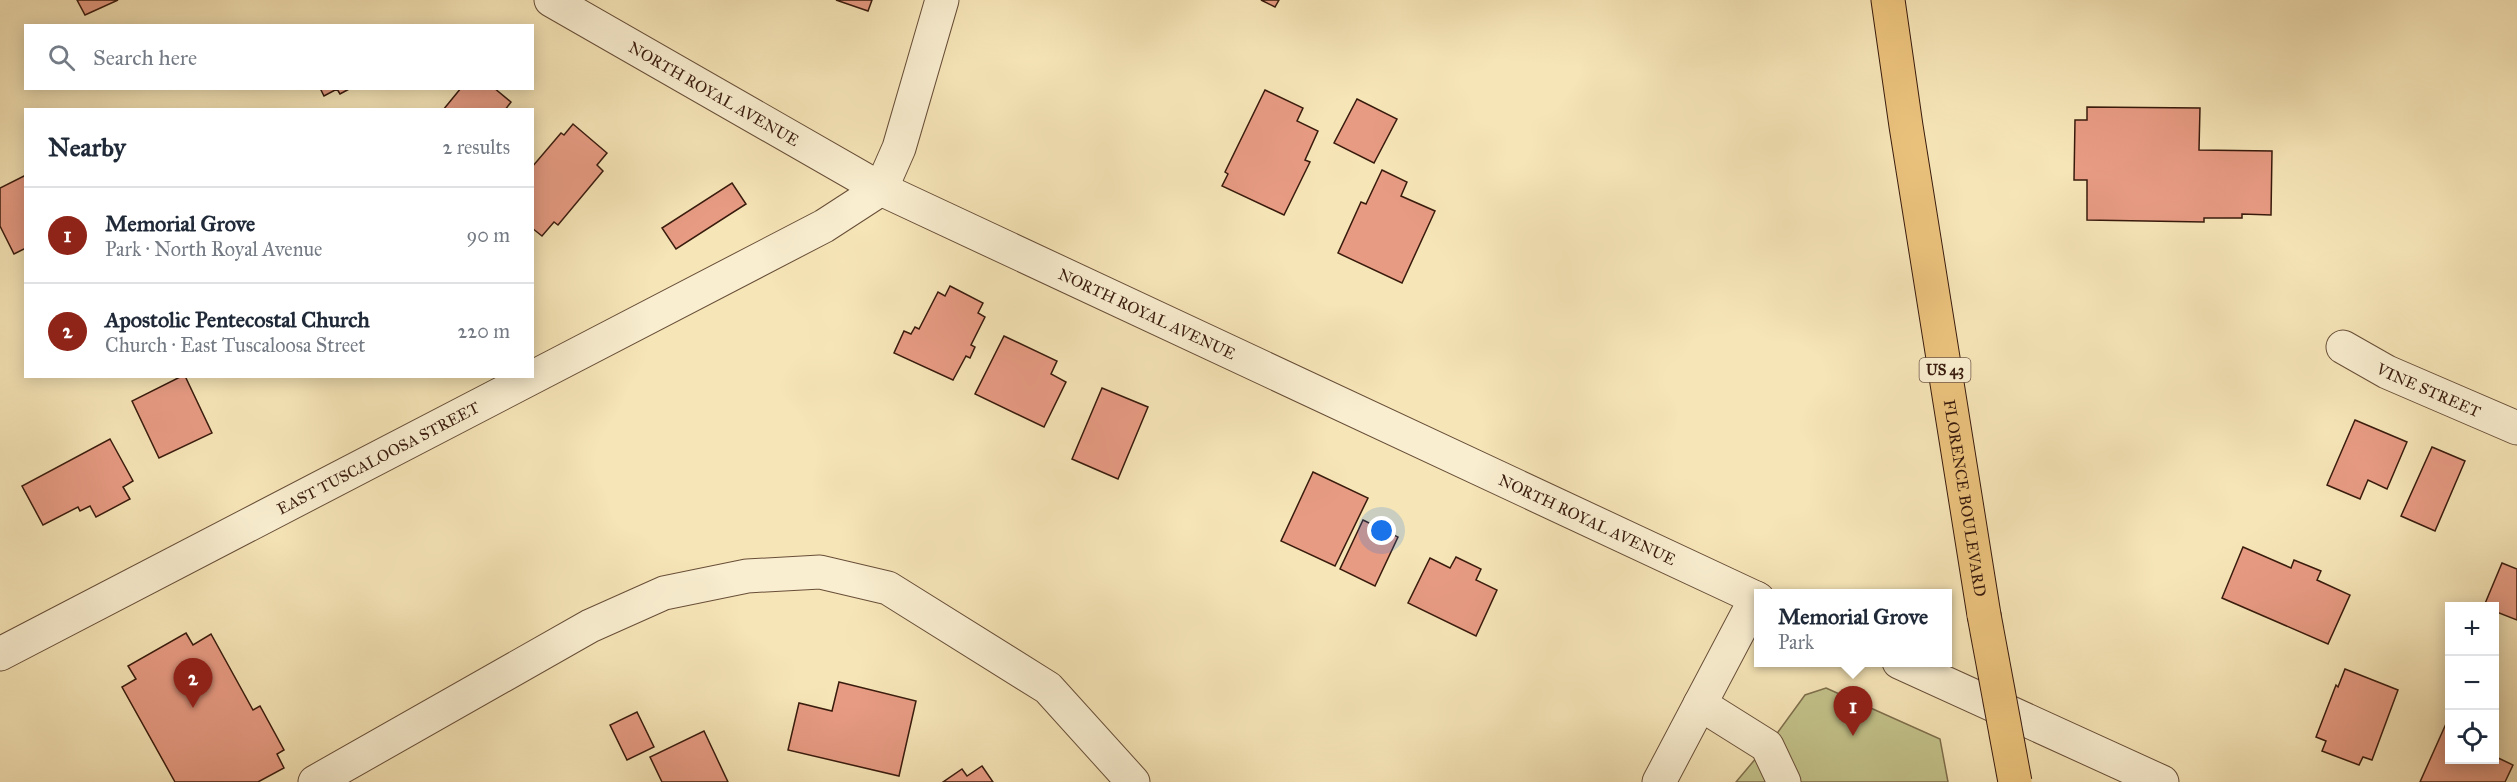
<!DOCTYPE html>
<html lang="en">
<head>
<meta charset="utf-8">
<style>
  body { margin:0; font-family:"IM FELL Great Primer",serif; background:#f2f2f3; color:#1f2937 }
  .controls { position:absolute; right:18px; bottom:18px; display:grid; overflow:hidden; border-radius:0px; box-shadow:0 3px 15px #0003 }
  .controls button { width:54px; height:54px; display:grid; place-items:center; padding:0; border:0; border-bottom:2px solid #e0e1e3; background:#fff; color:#1f2937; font:30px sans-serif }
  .you { position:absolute; left:1382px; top:531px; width:21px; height:21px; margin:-15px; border:4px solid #fff; border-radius:50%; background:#1a73e8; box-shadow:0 0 0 9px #1a73e833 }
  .badge { display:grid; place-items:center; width:39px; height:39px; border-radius:50%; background:#8f2418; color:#fff; font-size:20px; font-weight:700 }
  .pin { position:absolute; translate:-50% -50px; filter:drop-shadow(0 2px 3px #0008) }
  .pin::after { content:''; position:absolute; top:32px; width:21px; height:18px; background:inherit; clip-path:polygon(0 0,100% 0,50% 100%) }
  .popup { position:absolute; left:1754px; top:589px; width:198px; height:78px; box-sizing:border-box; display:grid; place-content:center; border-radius:0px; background:#fff; filter:drop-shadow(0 2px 4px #0005); font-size:20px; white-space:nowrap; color:#747a83 }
  .popup b { font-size:22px; color:#1f2937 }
  .popup::after { content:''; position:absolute; left:50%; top:100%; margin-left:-12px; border:12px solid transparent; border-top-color:#fff }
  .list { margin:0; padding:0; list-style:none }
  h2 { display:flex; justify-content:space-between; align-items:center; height:78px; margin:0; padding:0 24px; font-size:26px }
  h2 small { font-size:20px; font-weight:400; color:#747a83 }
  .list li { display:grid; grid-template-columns:39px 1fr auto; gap:18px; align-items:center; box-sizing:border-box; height:96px; padding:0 24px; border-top:2px solid #e0e1e3 }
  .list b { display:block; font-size:22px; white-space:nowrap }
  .list p { margin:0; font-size:20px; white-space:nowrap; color:#747a83 }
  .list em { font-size:20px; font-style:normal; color:#747a83 }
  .icon { flex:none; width:33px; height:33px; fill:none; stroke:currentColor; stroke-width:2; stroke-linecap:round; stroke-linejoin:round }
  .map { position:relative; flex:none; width:2517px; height:782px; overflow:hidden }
  .search { position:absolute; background:#fff; box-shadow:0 3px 15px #0003; left:24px; top:24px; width:510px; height:66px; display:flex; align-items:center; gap:15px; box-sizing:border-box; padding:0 21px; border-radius:0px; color:#747a83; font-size:22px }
  .panel { position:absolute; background:#fff; box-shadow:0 3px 15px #0003; left:24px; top:108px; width:510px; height:270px; border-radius:0px }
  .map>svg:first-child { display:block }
  .green { fill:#c3c28a; stroke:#7e6e4c; stroke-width:1.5 }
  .building { fill:#e79b83; stroke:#391b0d; stroke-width:1.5 }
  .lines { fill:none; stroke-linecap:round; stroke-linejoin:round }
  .minor-casing { stroke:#684e38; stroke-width:35 }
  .highway-casing { stroke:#391b0d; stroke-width:35 }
  .minor { stroke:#f9eed0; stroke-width:33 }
  .highway { stroke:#ebc27c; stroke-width:33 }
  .highway-bridge-casing { stroke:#391b0d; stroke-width:35; stroke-linecap:butt }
  .highway-bridge { stroke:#ebc27c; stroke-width:33 }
  .labels { text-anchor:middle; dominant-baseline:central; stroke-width:4.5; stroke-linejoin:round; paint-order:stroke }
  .shield { fill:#f9eed0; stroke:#735a48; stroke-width:1.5 }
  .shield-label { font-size:15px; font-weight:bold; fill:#391b0d }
  .street-label { font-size:16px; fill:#391b0d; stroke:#f9eed0 }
</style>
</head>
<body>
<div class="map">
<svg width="2517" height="782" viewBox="0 0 2517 782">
  <rect width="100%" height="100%" fill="#f6e5b7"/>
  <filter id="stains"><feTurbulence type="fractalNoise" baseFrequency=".00333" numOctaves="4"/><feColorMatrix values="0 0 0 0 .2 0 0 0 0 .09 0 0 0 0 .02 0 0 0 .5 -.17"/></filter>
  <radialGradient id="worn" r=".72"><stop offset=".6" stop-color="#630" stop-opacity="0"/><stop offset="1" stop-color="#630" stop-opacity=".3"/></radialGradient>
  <polygon class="green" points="1826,688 1940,739 1948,782 1736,782 1778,732 1805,695"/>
  <g class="building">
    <polygon points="77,0 118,0 85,15"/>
    <polygon points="836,0 872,0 868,11"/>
    <polygon points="1261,0 1279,0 1275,7"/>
    <polygon points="320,88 351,88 340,94 337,89 324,96"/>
    <polygon points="461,88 494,88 511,102 505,110 443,110"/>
    <polygon points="1265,90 1303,108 1297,121 1318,131 1305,160 1310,162 1284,215 1222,186 1228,174 1225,172"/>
    <polygon points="1357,99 1397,119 1374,163 1334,143"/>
    <polygon points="2087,107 2200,108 2199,150 2272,151 2271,215 2242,214 2242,218 2204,218 2204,222 2087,220 2087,180 2074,180 2075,120 2087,120"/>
    <polygon points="573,124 607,153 597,165 603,171 558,225 554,222 542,236 532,228 532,167 561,133 564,135"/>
    <polygon points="1382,170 1407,182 1401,196 1435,211 1402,283 1338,253 1361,202 1366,204"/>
    <polygon points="26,175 26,248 14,254 0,226 0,188"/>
    <polygon points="732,183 746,204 676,249 662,228"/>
    <polygon points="950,286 983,303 978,313 985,317 971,345 975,347 970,358 966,356 953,380 894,353 904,331 911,334 915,327 919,329 938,292 945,296"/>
    <polygon points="1004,336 1057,361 1051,374 1066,382 1044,427 975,394"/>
    <polygon points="182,376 185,376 212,433 159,458 132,401"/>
    <polygon points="1102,388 1148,407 1118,479 1072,459"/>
    <polygon points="2355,420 2407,442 2387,489 2368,480 2360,499 2327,485"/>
    <polygon points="110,439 133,481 123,487 130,499 96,517 90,506 80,511 78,507 43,525 22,486"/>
    <polygon points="2432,447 2465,461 2435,531 2401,516"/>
    <polygon points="1313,472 1368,498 1335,566 1281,541"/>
    <polygon points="1363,520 1398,537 1375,586 1340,569"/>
    <polygon points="2243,547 2291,568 2294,560 2321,571 2317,580 2350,595 2328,644 2222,598"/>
    <polygon points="1456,557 1481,569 1476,580 1497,590 1476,636 1408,603 1430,558 1450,568"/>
    <polygon points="2502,563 2517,569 2517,620 2494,611 2494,606 2484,606"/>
    <polygon points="186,633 193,645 211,634 253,710 260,706 284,750 277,754 284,768 258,782 175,782 122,687 136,679 128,666"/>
    <polygon points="2345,669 2398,690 2372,760 2363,757 2359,765 2322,751 2326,741 2316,737 2336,685 2338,687"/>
    <polygon points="839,682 916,701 899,776 788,750 799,703 832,711"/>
    <polygon points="637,712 654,747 627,760 610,725"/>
    <polygon points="2449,717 2450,760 2494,760 2494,756 2513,765 2505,782 2420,782"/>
    <polygon points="704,731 728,782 662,782 650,757"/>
    <polygon points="982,766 993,782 943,782 962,769 967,776"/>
  </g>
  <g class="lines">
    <g class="minor-casing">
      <g id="minor">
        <path id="s1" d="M551 0 881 189 1758 599"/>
        <path id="s2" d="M2343 347 2387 372 2517 428"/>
        <path id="s3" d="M0 654 824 226 881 189 899 148 942 0"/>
        <polyline points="1899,662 2162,782"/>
        <polyline points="1700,704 1767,746 1784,782"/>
        <polyline points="315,782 590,626 664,593 747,576 820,572 888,588 1048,688 1133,782"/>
        <polyline points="1659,782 1756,598"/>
      </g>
    </g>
    <g class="highway-casing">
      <g id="highway">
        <path id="s4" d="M1888 0 1906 126 1984 615"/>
      </g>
    </g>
    <use href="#minor" class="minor"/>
    <use href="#highway" class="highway"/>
    <g class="highway-bridge-casing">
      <polyline id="highway-bridge" points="1984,615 2015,782"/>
    </g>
    <use href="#highway-bridge" class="highway-bridge"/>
  </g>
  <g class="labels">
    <rect class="shield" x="1919.5" y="358" width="51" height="24" rx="4.5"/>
    <g class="shield-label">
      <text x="1945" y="370">US 43</text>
    </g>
    <g class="street-label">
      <text stroke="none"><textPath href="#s1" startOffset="188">NORTH ROYAL AVENUE</textPath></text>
      <text stroke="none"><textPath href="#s1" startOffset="674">NORTH ROYAL AVENUE</textPath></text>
      <text stroke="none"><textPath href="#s2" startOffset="96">VINE STREET</textPath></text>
      <text stroke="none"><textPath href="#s3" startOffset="426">EAST TUSCALOOSA STREET</textPath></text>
      <text stroke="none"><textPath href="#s4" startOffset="504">FLORENCE BOULEVARD</textPath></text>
      <text stroke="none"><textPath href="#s1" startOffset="1160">NORTH ROYAL AVENUE</textPath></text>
    </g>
  </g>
  <rect width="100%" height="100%" filter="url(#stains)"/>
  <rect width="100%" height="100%" fill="url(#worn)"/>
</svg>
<div class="controls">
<button>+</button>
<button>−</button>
<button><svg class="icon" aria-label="locate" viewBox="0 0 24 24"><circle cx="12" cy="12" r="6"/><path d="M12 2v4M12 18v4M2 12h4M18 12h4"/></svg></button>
</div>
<div class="you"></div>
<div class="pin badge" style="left:1853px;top:736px">1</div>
<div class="popup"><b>Memorial Grove</b>Park</div>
<div class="pin badge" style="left:193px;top:708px">2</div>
<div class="search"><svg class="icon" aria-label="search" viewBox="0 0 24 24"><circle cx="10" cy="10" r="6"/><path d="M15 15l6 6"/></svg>Search here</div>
<section class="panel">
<h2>Nearby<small>2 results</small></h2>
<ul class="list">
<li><span class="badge">1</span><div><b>Memorial Grove</b><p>Park · North Royal Avenue</p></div><em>90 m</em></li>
<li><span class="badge">2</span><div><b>Apostolic Pentecostal Church</b><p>Church · East Tuscaloosa Street</p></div><em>220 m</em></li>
</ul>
</section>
</div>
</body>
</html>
